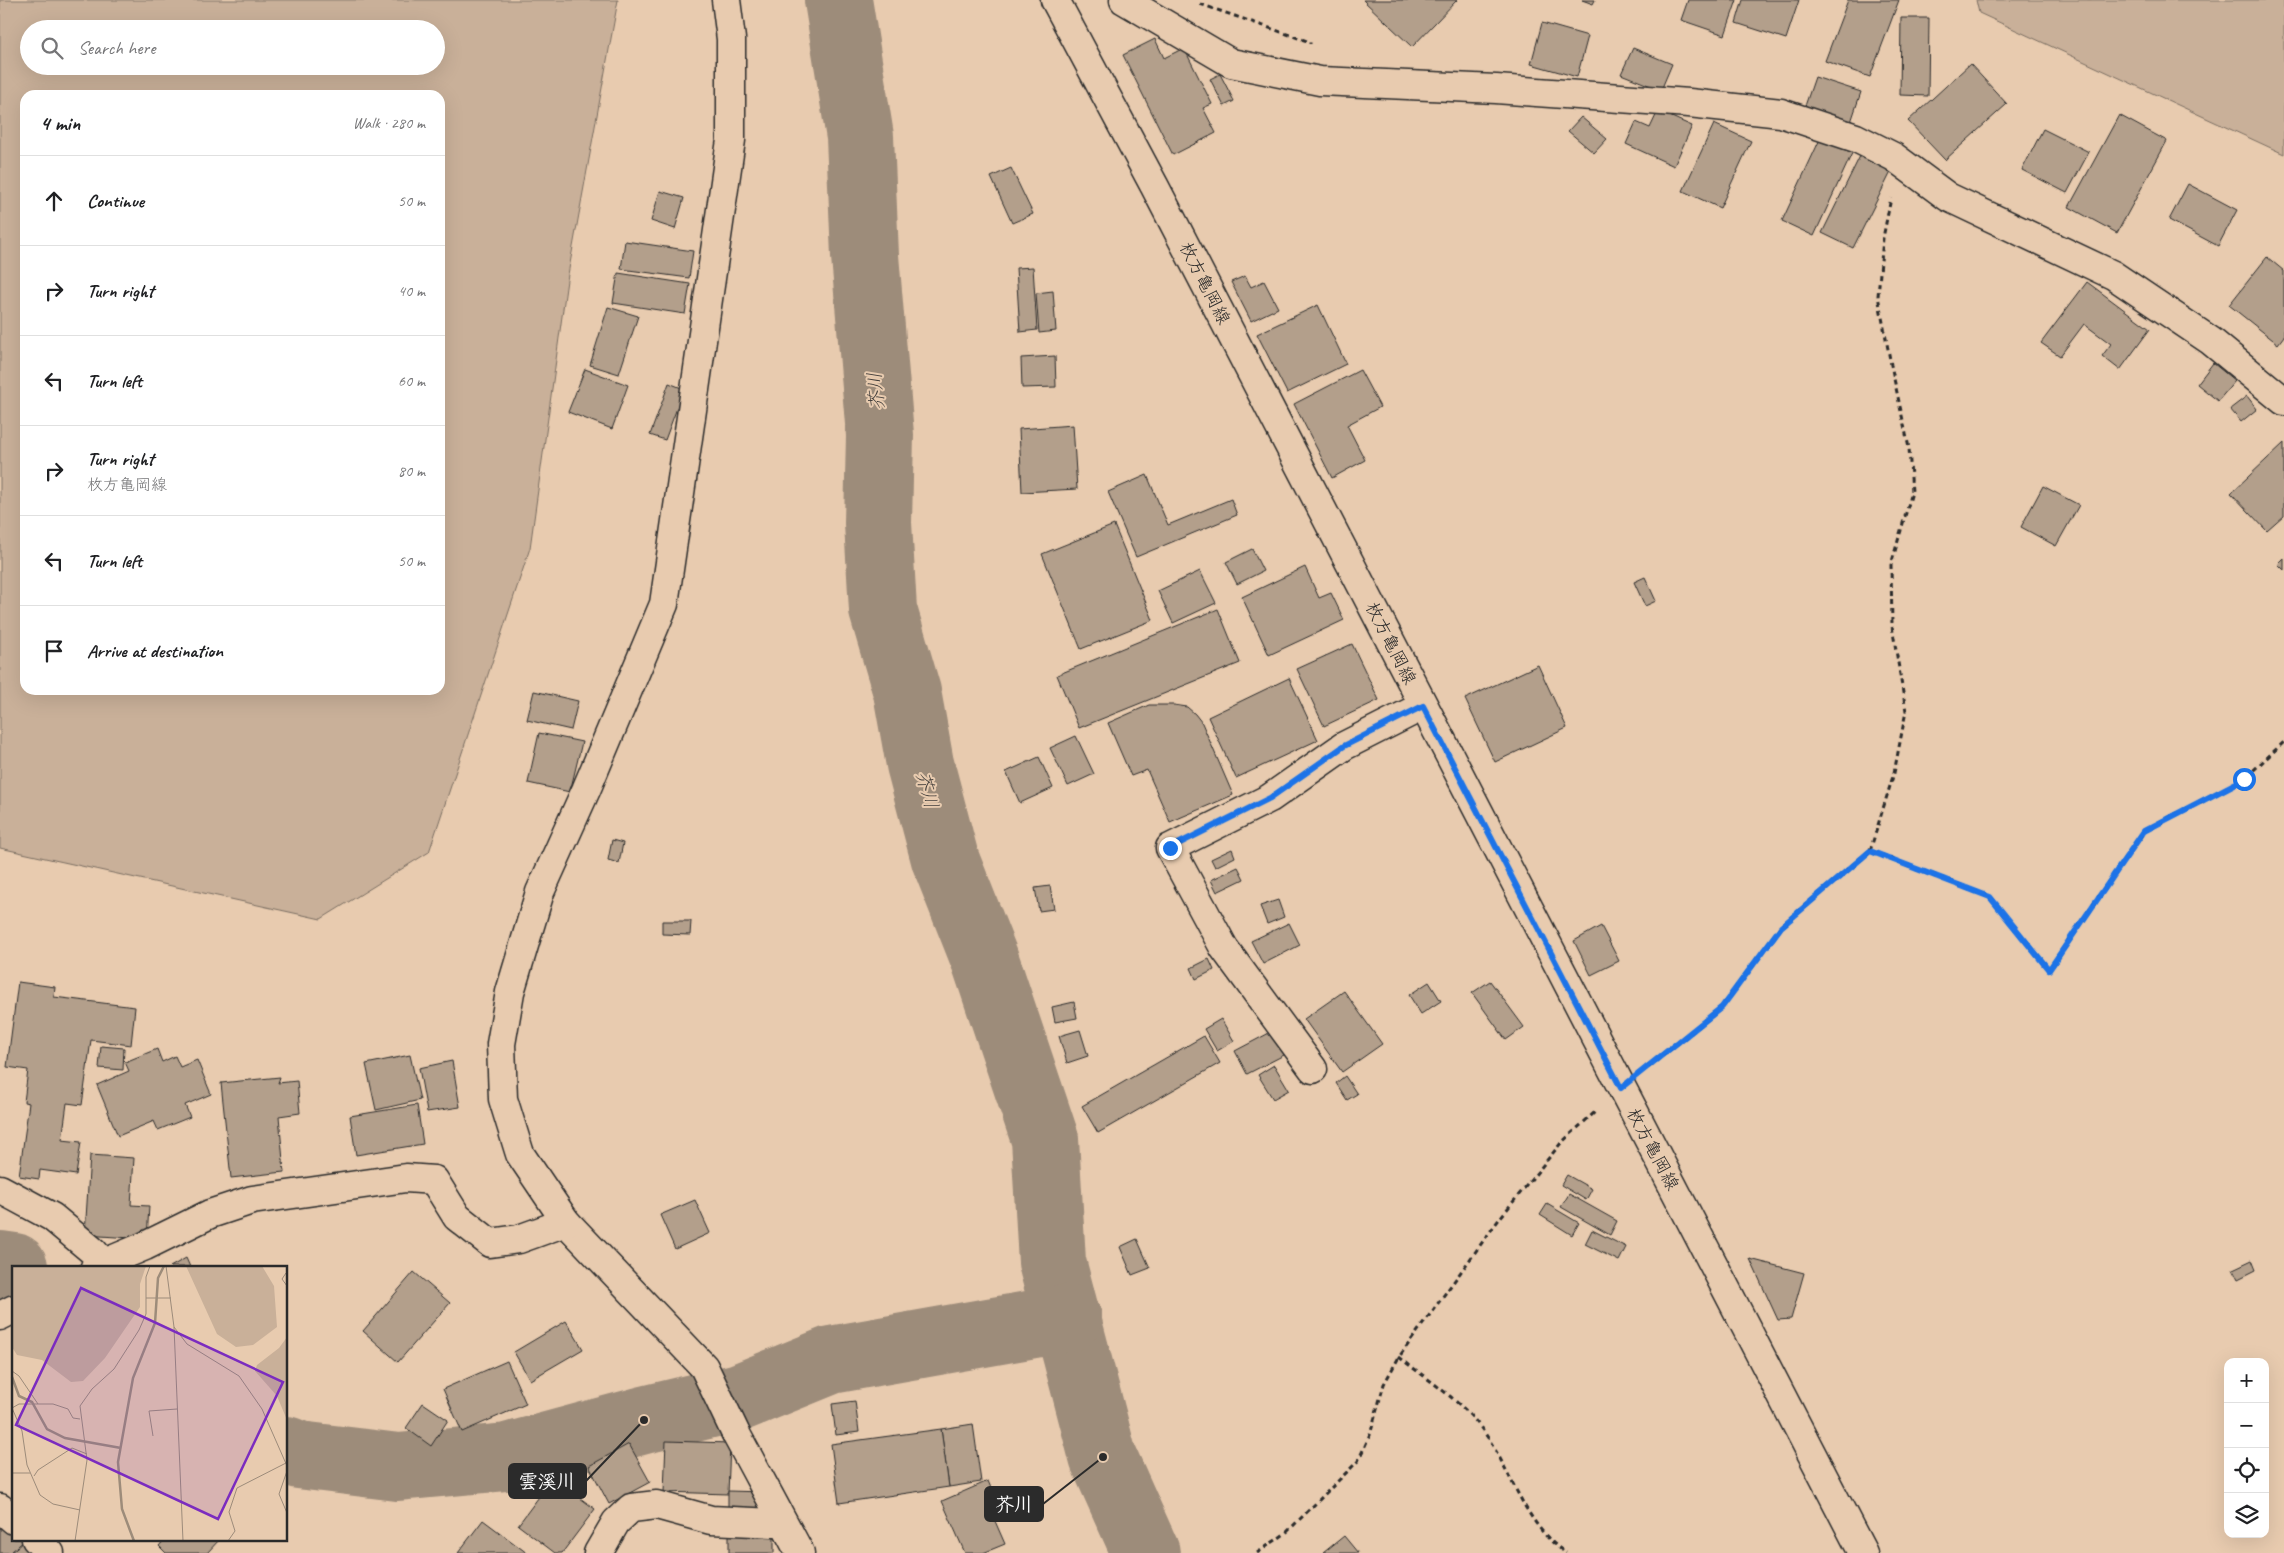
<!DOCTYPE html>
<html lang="en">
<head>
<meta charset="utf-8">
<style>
  body { margin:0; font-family:Caveat,"Klee One",sans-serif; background:#f2f2f2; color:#202124 }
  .controls { position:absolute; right:15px; bottom:15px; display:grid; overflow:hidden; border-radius:10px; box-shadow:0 5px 20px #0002 }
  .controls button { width:45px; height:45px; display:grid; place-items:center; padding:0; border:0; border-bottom:1px solid #e0e0e0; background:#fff; color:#202124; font:25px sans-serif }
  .stop { position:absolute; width:15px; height:15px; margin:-11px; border:4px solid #1a73e8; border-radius:50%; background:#fff }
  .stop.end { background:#1a73e8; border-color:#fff; box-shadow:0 1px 5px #0008 }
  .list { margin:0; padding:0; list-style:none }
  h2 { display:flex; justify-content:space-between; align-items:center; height:65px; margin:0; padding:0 20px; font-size:21px }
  h2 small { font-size:16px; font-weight:400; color:#757577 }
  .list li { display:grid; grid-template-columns:32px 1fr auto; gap:15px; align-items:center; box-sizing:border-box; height:90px; padding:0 20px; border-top:1px solid #e0e0e0 }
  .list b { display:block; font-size:19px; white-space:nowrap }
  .list p { margin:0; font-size:16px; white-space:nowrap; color:#757577 }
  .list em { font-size:16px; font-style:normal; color:#757577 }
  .icon { flex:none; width:28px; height:28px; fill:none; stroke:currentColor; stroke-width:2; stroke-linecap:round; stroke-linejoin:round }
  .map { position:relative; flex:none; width:2284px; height:1553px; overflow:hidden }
  .search { position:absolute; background:#fff; box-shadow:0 5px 20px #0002; left:20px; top:20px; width:425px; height:55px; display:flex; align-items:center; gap:12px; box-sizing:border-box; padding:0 18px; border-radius:28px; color:#757577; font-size:19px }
  .panel { position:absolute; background:#fff; box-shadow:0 5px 20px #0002; left:20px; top:90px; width:425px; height:605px; border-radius:15px }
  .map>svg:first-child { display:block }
  .green { fill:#c9b099; stroke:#7a6e62; fill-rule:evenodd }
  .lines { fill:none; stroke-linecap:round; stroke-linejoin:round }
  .river { stroke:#9d8c7a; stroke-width:68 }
  .building { fill:#b39f8b; stroke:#2b2b2b }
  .minor-casing { stroke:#2b2b2b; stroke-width:31 }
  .major-casing { stroke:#2b2b2b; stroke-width:31 }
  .path { stroke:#2b2b2b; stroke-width:3; stroke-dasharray:5 4; stroke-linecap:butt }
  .minor { stroke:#e8cbaf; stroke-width:28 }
  .major { stroke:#e8cbaf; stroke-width:28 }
  .route { stroke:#1a73e8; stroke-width:6 }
  .labels { text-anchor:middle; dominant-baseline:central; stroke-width:4; stroke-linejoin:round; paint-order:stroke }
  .street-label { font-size:18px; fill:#2b2b2b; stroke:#e8cbaf }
  .water-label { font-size:19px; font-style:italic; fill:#423e3b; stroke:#e8cbaf }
  .inset-river { fill:none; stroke:#9d8c7a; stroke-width:2.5 }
  .inset-road { fill:none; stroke:#9c8b7a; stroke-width:1 }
  .view { fill:#7b2cbf; fill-opacity:0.15; stroke:#7b2cbf; stroke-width:2.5 }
  .inset-edge { fill:none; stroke:#2b2b2b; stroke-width:2.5 }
  .leader { fill:none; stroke:#2b2b2b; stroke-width:2 }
  .callout-dot { fill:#2b2b2b; stroke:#e8cbaf; stroke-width:2 }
  .callout { fill:#2b2b2b; stroke:#2b2b2b; stroke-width:2 }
  .callout-label { font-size:19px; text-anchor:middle; font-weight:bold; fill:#fff }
</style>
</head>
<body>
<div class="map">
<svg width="2284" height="1553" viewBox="0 0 2284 1553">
  <rect width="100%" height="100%" fill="#e8cbaf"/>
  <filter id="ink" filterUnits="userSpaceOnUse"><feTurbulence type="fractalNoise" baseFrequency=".02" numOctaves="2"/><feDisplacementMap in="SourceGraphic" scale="10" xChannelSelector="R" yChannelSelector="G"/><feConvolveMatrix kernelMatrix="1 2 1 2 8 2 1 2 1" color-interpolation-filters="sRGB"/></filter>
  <g filter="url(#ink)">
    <g class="green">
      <path d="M0 0H618L567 280 530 548 429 852 321 919 0 848ZM29 29H436V66H29ZM25 95H440V690H25Z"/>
      <polygon points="1976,0 2284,0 2284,154 1979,13"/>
    </g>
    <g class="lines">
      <g class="river">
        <polyline points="838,0 860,137 865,256 880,435 878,523 883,610 907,692 920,764 945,859 985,960 1045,1139 1052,1262 1103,1457 1146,1553"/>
        <polyline points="0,1265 14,1267"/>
        <polyline points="286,1450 299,1455 398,1467 507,1457 644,1420 740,1397 831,1360 1068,1318"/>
      </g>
    </g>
    <g class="building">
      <polygon points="1363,0 1457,0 1412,47"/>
      <polygon points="1582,0 1595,0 1593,4"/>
      <polygon points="1688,0 1737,0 1725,35 1681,20"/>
      <polygon points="1743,0 1799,0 1786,39 1736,23"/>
      <polygon points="1848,0 1899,0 1870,77 1825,61"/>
      <polygon points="1901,18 1929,18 1928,96 1900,95"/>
      <polygon points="1542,23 1588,36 1577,77 1531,64"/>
      <polygon points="1155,39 1164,58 1184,48 1212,104 1203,108 1216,133 1173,155 1123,55"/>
      <polygon points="1633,48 1672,64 1661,90 1621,74"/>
      <polygon points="1970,64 2007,104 1945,160 1908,121"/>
      <polygon points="1220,74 1234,101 1224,106 1210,79"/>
      <polygon points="1815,77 1861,92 1851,122 1805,106"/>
      <polygon points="1658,111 1692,126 1674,166 1626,144 1636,122 1650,128"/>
      <polygon points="2119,115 2167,141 2117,233 2069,207"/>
      <polygon points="1581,117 1607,139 1594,153 1568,131"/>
      <polygon points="1714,124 1751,141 1720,208 1683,191"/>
      <polygon points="2043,129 2089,152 2067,193 2022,170"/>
      <polygon points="1821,137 1853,151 1814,236 1782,221"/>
      <polygon points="1862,152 1893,168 1853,248 1822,233"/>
      <polygon points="1011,168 1033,214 1012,223 991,177"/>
      <polygon points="2188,184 2237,210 2218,246 2169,220"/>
      <polygon points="660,191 684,198 675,229 651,221"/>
      <polygon points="625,241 693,251 689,278 621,269"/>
      <polygon points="2267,257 2284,271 2284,336 2278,344 2229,305"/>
      <polygon points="1033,267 1037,330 1020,332 1016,268"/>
      <polygon points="618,273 690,284 685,314 613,303"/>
      <polygon points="1245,276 1251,287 1264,281 1278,308 1251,321 1231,282"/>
      <polygon points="2087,282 2150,329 2120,370 2102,356 2111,344 2084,324 2060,356 2041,343"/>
      <polygon points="1053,291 1056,331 1039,333 1036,293"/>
      <polygon points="1318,305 1346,364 1287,393 1257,334"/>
      <polygon points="608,307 638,316 619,374 590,365"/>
      <polygon points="1055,356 1056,387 1022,388 1021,358"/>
      <polygon points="2213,363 2235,381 2218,401 2197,384"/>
      <polygon points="585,369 628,385 612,429 568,412"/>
      <polygon points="1360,370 1380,407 1347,425 1365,460 1332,478 1294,404"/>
      <polygon points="669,383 684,389 665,440 650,435"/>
      <polygon points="2247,396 2257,409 2241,422 2230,409"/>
      <polygon points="1073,425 1077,489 1022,492 1019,429"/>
      <polygon points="2284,443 2284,516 2267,531 2231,493"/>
      <polygon points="1147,475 1168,525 1231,499 1237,515 1136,557 1108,492"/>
      <polygon points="2043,486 2079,505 2056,546 2021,527"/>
      <polygon points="1114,525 1153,620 1081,649 1042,554"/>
      <polygon points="1252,549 1263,571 1237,584 1226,562"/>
      <polygon points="2284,558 2284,570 2278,564"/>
      <polygon points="1305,567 1319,598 1331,593 1344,620 1269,655 1242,597"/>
      <polygon points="1200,571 1216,603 1173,623 1158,591"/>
      <polygon points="1645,577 1656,601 1645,606 1634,582"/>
      <polygon points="1218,609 1240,663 1079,728 1057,675"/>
      <polygon points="1352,644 1379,700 1324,726 1297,669"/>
      <polygon points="1538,665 1567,728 1495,762 1465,699"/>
      <polygon points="1289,678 1318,740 1236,778 1208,717"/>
      <polygon points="534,691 578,701 571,730 527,720"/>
      <polygon points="1149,705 1174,705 1187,707 1195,714 1202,723 1233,795 1170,822 1147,770 1131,776 1108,723"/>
      <polygon points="539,733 582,742 570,792 528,783"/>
      <polygon points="1076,736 1094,774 1068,786 1050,748"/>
      <polygon points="1039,757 1053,788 1020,803 1006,772"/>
      <polygon points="612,840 623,843 619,863 608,860"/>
      <polygon points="1232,849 1235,857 1215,867 1211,859"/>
      <polygon points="1238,867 1244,879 1217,892 1211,880"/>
      <polygon points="1050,886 1054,909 1039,911 1035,888"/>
      <polygon points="1278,900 1284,917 1267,924 1260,906"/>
      <polygon points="662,921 691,921 690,935 662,934"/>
      <polygon points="1289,923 1300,945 1263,964 1251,941"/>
      <polygon points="1601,926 1619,961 1591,975 1574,941"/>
      <polygon points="1209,959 1214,970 1196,979 1191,968"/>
      <polygon points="1490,981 1524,1027 1506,1040 1472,993"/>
      <polygon points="18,982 55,987 54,997 135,1007 131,1045 91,1040 82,1105 67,1103 62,1140 81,1142 76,1175 40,1170 39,1179 19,1176 29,1103 24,1102 28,1070 7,1067"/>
      <polygon points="1429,982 1441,1001 1421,1014 1409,995"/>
      <polygon points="1344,991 1382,1044 1342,1072 1304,1019"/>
      <polygon points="1074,1002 1077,1018 1055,1022 1052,1007"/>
      <polygon points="1221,1019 1234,1041 1217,1051 1204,1029"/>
      <polygon points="1080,1030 1088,1056 1067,1063 1059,1036"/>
      <polygon points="1273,1031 1286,1054 1247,1074 1235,1051"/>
      <polygon points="1204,1036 1220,1063 1098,1133 1082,1106"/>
      <polygon points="101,1046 124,1048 123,1070 99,1068"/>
      <polygon points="157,1049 162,1062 175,1056 180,1067 197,1060 211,1094 185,1105 190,1117 158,1130 154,1121 118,1136 97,1085 129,1071 125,1062"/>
      <polygon points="410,1055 420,1100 376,1110 366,1064"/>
      <polygon points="452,1061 460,1107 427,1112 419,1068"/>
      <polygon points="1274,1065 1289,1090 1273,1099 1258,1075"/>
      <polygon points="1345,1076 1357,1094 1347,1100 1336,1083"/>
      <polygon points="280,1077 278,1083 297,1081 300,1113 279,1116 284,1172 231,1178 221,1083"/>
      <polygon points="417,1105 423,1144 356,1155 350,1116"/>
      <polygon points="90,1155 134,1158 131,1205 149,1206 147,1239 85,1235"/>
      <polygon points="1567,1175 1592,1189 1586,1200 1561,1185"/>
      <polygon points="1569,1194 1617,1221 1610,1235 1561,1207"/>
      <polygon points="695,1200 710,1233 675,1249 660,1215"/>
      <polygon points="1547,1204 1579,1223 1572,1235 1540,1215"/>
      <polygon points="1592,1230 1626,1247 1619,1261 1585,1244"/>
      <polygon points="1137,1239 1150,1268 1132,1275 1120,1247"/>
      <polygon points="186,1258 190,1267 170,1267"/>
      <polygon points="1750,1259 1804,1273 1791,1319 1778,1320"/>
      <polygon points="2252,1260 2256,1270 2238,1279 2233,1269"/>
      <polygon points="414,1272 450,1303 398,1362 363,1331"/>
      <polygon points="566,1321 583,1349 530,1380 514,1352"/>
      <polygon points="507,1361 526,1404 462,1432 443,1389"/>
      <polygon points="855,1401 859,1432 836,1435 832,1404"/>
      <polygon points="423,1403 448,1420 431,1446 406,1428"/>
      <polygon points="973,1424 981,1482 949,1487 941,1429"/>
      <polygon points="941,1429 949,1487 839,1503 831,1444"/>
      <polygon points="666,1441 730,1443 728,1494 664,1492"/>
      <polygon points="629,1444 650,1482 609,1504 589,1466"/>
      <polygon points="553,1478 595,1509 562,1553 555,1553 518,1525"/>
      <polygon points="988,1481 1000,1509 991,1512 1005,1544 983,1553 965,1553 942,1501"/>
      <polygon points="728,1491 764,1492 763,1516 728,1514"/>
      <polygon points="0,1517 14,1532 14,1539 21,1539 23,1542 10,1553 0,1553"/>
      <polygon points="483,1520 527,1553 458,1553"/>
      <polygon points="729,1528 774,1529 774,1553 729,1553"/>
      <polygon points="1344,1536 1358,1553 1323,1553"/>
      <polygon points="165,1539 220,1539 207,1553 166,1553 159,1546"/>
      <polygon points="23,1542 33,1553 10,1553"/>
    </g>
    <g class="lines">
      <g class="minor-casing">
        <g id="minor">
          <polyline points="726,0 731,39 731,140 664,604 586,790 540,892 510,992 501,1044 503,1099 520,1154 566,1222 704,1367 736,1434 800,1553"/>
          <polyline points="1124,0 1231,63 1320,81 1496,89 1689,103 1781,113 1856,138 1894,157 1948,197 2113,275 2211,341 2284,401"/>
          <polyline points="1313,1069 1224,948 1170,848 1270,798 1344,746 1423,706"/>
          <polyline points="0,1189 52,1217 94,1252 103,1263"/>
          <polyline points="95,1267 145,1246 210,1214 252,1200 406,1178 434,1180 457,1217 490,1243 519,1239 566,1222"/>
          <polyline points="0,1316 14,1309"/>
          <polyline points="0,1508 14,1520"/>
          <polyline points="36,1539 50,1553"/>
          <polyline points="598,1553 616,1522 631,1508 657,1505 711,1520 774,1523 782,1521"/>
        </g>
      </g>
      <g class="major-casing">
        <polyline id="major" points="1055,0 1155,187 1863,1553"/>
      </g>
      <g class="path">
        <polyline points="1200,4 1310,42 1310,44"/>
        <polyline points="1870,851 1894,773 1906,711 1892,626 1891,565 1912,492 1909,448 1891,365 1878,296 1883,238 1891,198"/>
        <polyline points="1648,1067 1722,1007 1781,927 1870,851 1990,897 2049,970 2144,831 2244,779 2284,742"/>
        <path d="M1399 1357C1420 1374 1452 1395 1470 1415 1509 1455 1518 1521 1566 1553"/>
        <polyline points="1257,1553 1286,1533 1358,1461 1370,1435 1384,1384 1399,1357 1500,1218 1561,1143 1595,1112"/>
      </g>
      <use href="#minor" class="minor"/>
      <use href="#major" class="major"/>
    </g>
  </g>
  <g class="lines" filter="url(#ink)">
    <polyline class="route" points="1170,848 1270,798 1344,746 1423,706 1621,1088 1722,1007 1781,927 1870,851 1990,897 2049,970 2144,831 2244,779"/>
  </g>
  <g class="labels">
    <g class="street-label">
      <text transform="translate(1205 283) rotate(63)">枚方亀岡線</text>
      <text transform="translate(1391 643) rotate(63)">枚方亀岡線</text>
      <text transform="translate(1653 1149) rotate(62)">枚方亀岡線</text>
    </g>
    <g class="water-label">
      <text transform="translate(876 391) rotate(-95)">芥川</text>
      <text transform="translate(927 790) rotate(75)">芥川</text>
    </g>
  </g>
  <g transform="translate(12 1266)">
    <rect width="275" height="275" fill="#e8cbaf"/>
    <path d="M0 0H134L128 18V41L93 92 71 115 59 116 30 94 5 89 0 81ZM174 0H250L262 20 265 61 241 79 224 81 205 68ZM275 71V154L265 130 243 105 245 99 267 82Z" fill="#c9b099"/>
    <path class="inset-river" d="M0 111 7 130 20 136 35 163 53 172 109 182M122 275 110 243 106 196 121 112 143 57 146 12 152 0"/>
    <path class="inset-road" d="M154 0 162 61 171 275M274 7 270 13 275 20M134 32H159M162 61 175 78 227 110 250 143 275 200M0 105 7 110 26 138M0 142 10 165 15 199 28 229 41 238 68 244M0 142 7 138H41L56 143 61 152 68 153M141 170 137 145 165 143M275 205 267 228 275 247M0 207H18M22 210 26 204 60 182 75 188M63 275 75 194 68 140 80 123 102 103 127 64 134 48V11L138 0M216 275 223 265 217 246 225 222 274 197"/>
    <path class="view" d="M69 22 271 116 206 253 4 159Z"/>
    <rect width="275" height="275" class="inset-edge"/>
  </g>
  <path class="leader" d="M644 1420L586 1481M1103 1457L1043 1504"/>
  <g class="callout-dot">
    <circle cx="644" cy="1420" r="5"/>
    <circle cx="1103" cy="1457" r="5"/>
  </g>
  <g class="callout">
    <rect x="509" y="1464" width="77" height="34" rx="5"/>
    <rect x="985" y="1487" width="58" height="34" rx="5"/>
  </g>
  <g class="callout-label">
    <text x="547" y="1488">雲溪川</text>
    <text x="1014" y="1511">芥川</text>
  </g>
</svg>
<div class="controls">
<button>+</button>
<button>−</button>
<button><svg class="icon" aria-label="locate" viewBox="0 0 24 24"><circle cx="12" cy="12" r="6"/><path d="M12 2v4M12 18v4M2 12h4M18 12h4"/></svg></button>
<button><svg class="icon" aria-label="layers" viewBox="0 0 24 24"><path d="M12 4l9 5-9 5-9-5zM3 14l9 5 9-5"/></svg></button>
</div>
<div class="stop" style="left:2244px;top:779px"></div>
<div class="stop end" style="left:1170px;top:848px"></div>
<div class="search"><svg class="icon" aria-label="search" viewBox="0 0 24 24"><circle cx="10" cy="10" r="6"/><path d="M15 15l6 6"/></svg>Search here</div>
<section class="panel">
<h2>4 min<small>Walk · 280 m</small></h2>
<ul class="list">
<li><svg class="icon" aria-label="ahead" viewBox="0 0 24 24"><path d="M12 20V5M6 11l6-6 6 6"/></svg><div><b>Continue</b></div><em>50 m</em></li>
<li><svg class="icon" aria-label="right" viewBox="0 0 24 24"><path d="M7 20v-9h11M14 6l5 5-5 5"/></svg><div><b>Turn right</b></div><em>40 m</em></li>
<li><svg class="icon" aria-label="left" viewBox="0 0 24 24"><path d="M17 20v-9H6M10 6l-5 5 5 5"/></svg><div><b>Turn left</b></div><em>60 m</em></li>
<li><svg class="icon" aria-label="right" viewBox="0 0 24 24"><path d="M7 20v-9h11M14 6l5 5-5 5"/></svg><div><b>Turn right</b><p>枚方亀岡線</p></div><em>80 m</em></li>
<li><svg class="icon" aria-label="left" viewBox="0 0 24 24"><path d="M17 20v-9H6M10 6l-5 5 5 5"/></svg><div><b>Turn left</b></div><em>50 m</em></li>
<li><svg class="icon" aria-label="arrive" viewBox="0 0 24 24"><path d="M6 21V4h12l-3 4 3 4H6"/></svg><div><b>Arrive at destination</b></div></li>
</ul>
</section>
</div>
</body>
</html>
